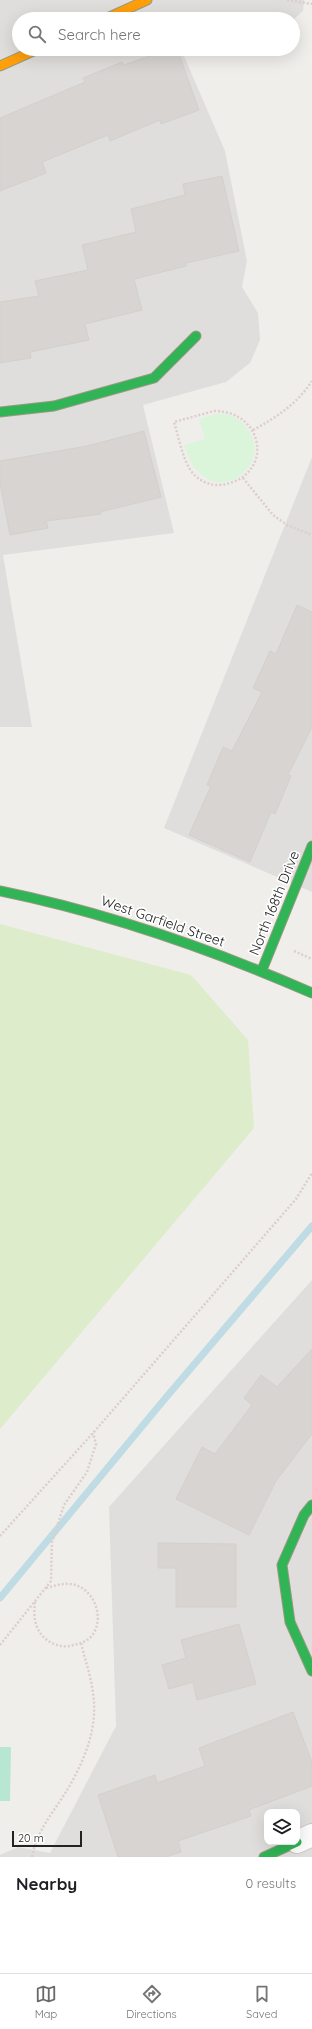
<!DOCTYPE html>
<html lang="en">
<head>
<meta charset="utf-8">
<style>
  body { margin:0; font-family:Quicksand,sans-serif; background:#f6f6f6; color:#202124 }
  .controls { position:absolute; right:12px; bottom:12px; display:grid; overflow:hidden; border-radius:8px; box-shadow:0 4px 16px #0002 }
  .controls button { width:36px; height:36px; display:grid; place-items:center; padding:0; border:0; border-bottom:1px solid #e0e0e0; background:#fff; color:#202124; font:20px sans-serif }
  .scale { position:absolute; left:12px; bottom:10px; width:70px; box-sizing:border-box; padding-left:4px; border:2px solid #222; border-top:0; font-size:11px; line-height:14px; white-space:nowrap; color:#222; -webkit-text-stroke:3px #fff; paint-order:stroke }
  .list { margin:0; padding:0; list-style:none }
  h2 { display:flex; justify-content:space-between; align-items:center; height:52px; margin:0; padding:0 16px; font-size:17px }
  h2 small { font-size:13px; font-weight:400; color:#757577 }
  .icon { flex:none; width:22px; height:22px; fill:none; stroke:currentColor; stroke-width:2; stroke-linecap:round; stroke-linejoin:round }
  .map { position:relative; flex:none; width:312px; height:1857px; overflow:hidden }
  .search { position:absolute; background:#fff; box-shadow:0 4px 16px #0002; left:12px; right:12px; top:12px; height:44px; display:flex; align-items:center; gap:10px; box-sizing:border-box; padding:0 14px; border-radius:22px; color:#757577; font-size:15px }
  .sheet { height:116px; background:#fff }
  nav { display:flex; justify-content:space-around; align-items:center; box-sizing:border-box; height:56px; border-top:1px solid #e0e0e0; background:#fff; font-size:11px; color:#757577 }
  nav a { display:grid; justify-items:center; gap:2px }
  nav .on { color:#6a6968 }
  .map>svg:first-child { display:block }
  .residential { fill:#dfdedc; fill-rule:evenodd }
  .grass { fill:#ddeccb }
  .park { fill:#daf5da }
  .pitch { fill:#b7e6d2 }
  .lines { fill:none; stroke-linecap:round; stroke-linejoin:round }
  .stream { stroke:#bfdbe3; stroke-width:7 }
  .building { fill:#d7d4d2; stroke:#d3d0cc }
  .street-casing { stroke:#c9c8c7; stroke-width:24 }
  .fast-casing { stroke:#999a82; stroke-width:11 }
  .slow-casing { stroke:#999a82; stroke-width:11 }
  .path { stroke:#dccecd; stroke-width:2.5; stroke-dasharray:2 2; stroke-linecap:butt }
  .street { stroke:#fdfcfc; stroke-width:22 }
  .fast { stroke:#30b455; stroke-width:9 }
  .slow { stroke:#ff9f0a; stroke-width:9 }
  .labels { text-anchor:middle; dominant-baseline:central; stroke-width:3.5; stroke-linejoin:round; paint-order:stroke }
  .street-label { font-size:14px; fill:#222; stroke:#fff }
</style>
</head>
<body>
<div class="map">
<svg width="312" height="1857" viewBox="0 0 312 1857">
  <rect width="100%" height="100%" fill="#f0eeeb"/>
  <g class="residential">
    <polygon points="0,0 304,0 303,11 293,20 208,19 201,16 175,19 19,19 19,49 181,49 225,151 247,261 242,287 258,313 260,340 250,363 226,382 143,405 174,533 3,555 32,727 0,727"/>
    <polygon points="312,457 312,892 164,828"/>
    <path d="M312 1280V1857H0V1855L18 1847 50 1853 116 1726 109 1507ZM267 1812H297V1842H267Z"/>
  </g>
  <polygon class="grass" points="0,924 191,975 248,1040 254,1128 0,1429"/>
  <path class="park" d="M216 414C228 413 238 417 246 427 279 466 206 519 184 445L205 439 199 419Z"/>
  <polygon class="pitch" points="0,1747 11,1747 10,1801 0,1801"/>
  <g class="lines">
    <polyline class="stream" points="0,1598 163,1401 312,1226"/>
  </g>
  <g class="building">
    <polygon points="169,49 177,49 199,110 161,124 160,120 110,141 108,135 42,162 46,173 0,191 0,118 85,82 83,78 122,62 124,65"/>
    <polygon points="222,176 239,251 186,263 186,266 134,279 142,310 85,324 89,340 30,352 31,358 0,363 0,302 39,296 35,281 88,270 82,245 136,232 131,209 185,195 183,184"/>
    <polygon points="144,431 161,497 100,512 101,514 46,521 48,528 10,535 0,483 0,461 87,446"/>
    <polygon points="297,605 312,612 312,727 288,775 291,776 275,814 271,812 250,862 189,835 211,786 207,785 223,747 232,751 262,692 253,688 270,651 276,654"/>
    <polygon points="312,1349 312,1434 276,1481 249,1535 176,1499 202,1447 215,1454 252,1405 244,1398 261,1375 277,1387"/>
    <polygon points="158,1543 236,1544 236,1607 176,1607 176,1568 158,1568"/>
    <polygon points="239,1624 256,1684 197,1700 193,1682 169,1689 162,1665 186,1658 181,1640"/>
    <polygon points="293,1712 312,1762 312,1786 249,1810 251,1816 178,1841 181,1852 166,1857 118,1857 98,1795 155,1775 157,1783 205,1766 199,1748"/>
  </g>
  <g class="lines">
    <g class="street-casing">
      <polyline id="street" points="297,1842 312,1835"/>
    </g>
    <g class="fast-casing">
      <g id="fast">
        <polyline points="0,412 54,406 154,378 196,336"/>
        <path d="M0 891C108 913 211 949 312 993"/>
        <polyline points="262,970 312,846"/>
        <polyline points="312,1505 304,1515 282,1565 290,1622 312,1671"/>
        <polyline points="264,1857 297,1842"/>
      </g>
    </g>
    <g class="slow-casing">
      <g id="slow">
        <polyline points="105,19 147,0"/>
        <polyline points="0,66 38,49"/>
      </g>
    </g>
    <g class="path">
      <polyline points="287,0 312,4"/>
      <path d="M214 411C267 411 274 479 220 485 209 486 198 480 191 471 182 457 179 438 174 422Z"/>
      <path d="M253 430C277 417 297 404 312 381"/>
      <polyline points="243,478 273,515 287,525 312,535"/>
      <polyline points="294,951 312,959"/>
      <polyline points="0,1536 93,1433 296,1199 312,1173"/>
      <path d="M35 1602C33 1617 35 1631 47 1640 55 1646 65 1648 73 1645 79 1644 85 1642 90 1638 107 1620 94 1586 70 1584 62 1583 54 1586 46 1588"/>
      <polyline points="0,1645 51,1581 52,1542 64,1505 87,1472 96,1444 93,1433"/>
      <path d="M32 1857C36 1833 51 1815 64 1795 81 1768 96 1735 94 1703 93 1683 86 1663 81 1643"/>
    </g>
    <use href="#street" class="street"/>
    <use href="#fast" class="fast"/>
    <use href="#slow" class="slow"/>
  </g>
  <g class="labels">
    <g class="street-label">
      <text transform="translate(274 903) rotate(-68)">North 168th Drive</text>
      <text transform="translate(163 921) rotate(19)">West Garfield Street</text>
    </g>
  </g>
</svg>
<div class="controls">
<button><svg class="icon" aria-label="layers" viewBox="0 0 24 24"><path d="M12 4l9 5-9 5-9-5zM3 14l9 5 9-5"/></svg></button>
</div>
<div class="scale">20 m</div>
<div class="search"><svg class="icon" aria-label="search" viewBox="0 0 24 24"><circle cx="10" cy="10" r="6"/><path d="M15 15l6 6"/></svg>Search here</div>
</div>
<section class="sheet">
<h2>Nearby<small>0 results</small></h2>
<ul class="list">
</ul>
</section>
<nav>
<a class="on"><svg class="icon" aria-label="map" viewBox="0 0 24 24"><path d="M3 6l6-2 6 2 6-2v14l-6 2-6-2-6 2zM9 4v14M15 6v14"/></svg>Map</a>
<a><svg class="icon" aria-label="directions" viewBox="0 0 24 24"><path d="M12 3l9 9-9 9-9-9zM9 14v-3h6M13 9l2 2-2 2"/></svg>Directions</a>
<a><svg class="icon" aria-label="saved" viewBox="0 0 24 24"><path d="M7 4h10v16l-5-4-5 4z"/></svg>Saved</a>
</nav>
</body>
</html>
